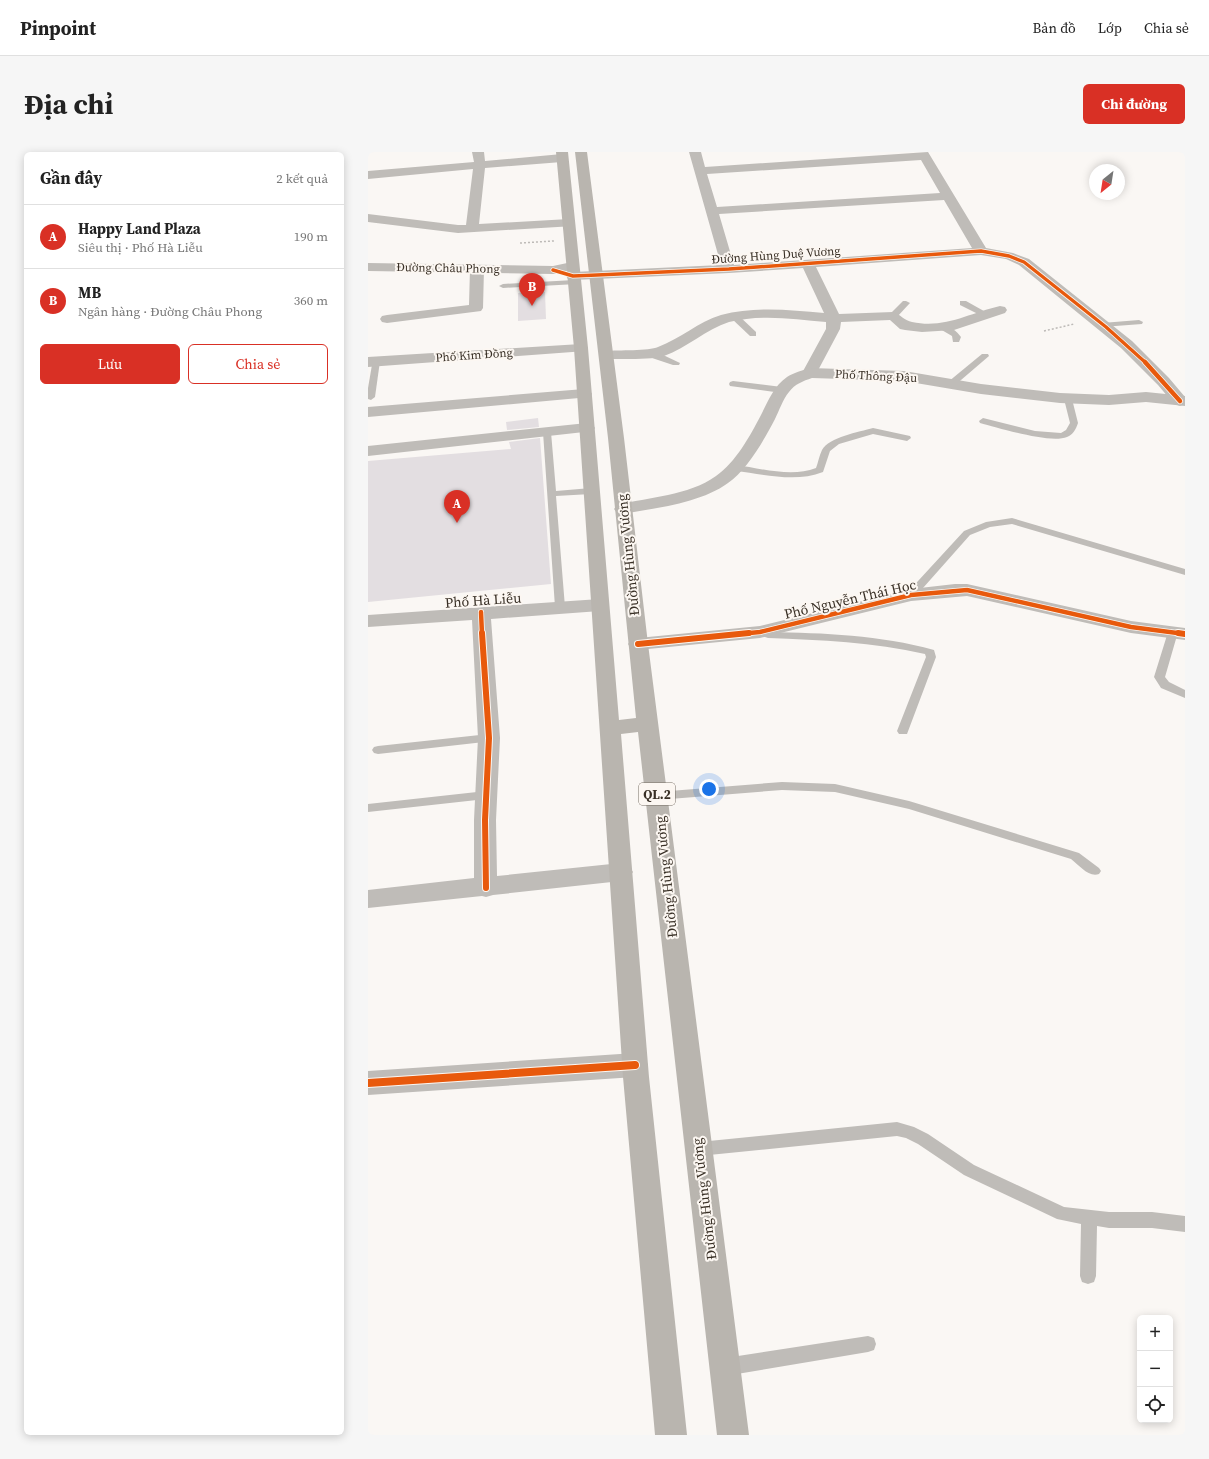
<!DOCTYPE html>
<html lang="vi">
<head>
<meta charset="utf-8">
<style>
  body { margin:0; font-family:"Source Serif 4",serif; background:#f6f6f6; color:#222 }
  .controls { position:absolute; right:12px; bottom:12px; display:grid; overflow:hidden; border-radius:6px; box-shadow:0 2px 10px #0003 }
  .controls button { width:36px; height:36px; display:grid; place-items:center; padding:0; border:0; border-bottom:1px solid #e0e0e0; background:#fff; color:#222; font:20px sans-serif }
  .compass { position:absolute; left:721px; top:12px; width:36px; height:36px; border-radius:50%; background:#fff; box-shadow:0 2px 10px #0003; rotate:210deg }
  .you { position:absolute; left:341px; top:637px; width:14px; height:14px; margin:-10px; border:3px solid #fff; border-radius:50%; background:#1a73e8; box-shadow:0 0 0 6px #1a73e833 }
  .badge { display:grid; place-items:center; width:26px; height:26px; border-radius:50%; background:#d93025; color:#fff; font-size:13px; font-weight:700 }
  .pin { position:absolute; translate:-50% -33px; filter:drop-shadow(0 1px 2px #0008) }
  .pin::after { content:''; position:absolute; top:21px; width:14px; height:12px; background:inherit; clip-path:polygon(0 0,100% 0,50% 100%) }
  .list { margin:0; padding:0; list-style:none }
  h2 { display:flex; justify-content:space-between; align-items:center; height:52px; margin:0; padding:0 16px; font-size:17px }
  h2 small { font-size:13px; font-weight:400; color:#767676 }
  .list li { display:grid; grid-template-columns:26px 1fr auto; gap:12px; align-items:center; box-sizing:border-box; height:64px; padding:0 16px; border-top:1px solid #e0e0e0 }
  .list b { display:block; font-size:15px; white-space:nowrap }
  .list p { margin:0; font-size:13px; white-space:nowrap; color:#767676 }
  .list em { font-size:13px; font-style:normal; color:#767676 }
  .actions { display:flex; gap:8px; padding:12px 16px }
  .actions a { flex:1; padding:9px 0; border:1px solid #d93025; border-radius:6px; text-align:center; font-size:14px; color:#d93025 }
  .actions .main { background:#d93025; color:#fff }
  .icon { flex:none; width:22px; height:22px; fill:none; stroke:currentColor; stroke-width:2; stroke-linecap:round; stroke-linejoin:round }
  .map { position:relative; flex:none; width:817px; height:1283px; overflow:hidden; border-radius:6px }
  header { display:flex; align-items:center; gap:24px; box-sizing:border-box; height:56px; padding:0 20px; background:#fff; border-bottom:1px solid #e0e0e0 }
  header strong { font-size:19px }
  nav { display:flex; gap:22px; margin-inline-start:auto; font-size:14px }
  .intro { display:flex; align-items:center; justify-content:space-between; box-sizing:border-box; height:96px; padding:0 24px }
  h1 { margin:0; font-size:28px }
  .button { padding:10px 18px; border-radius:6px; background:#d93025; color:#fff; font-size:14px; font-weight:700 }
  main { display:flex; gap:24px; padding:0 24px }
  aside { flex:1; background:#fff; border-radius:6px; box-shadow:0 2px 10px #0003 }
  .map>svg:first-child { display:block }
  .building { fill:#e3dee1 }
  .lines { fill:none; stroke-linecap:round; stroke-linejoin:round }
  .path { stroke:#bdbab7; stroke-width:1.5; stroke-dasharray:2 2; stroke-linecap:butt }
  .service { fill:#bfbcb8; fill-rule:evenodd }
  .minor { fill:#bfbcb8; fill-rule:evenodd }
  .tertiary { fill:#bfbcb8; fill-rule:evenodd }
  .primary { fill:#b9b5af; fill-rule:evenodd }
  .cycleway-far3-casing { stroke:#fcf7f2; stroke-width:5 }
  .cycleway-far2-casing { stroke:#fcf7f2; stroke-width:6 }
  .cycleway-far1-casing { stroke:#fcf7f2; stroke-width:8 }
  .cycleway-casing { stroke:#fcf7f2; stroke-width:10 }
  .cycleway-far3 { stroke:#e8590c; stroke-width:3.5 }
  .cycleway-far2 { stroke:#e8590c; stroke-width:4.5 }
  .cycleway-far1 { stroke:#e8590c; stroke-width:6 }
  .cycleway { stroke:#e8590c; stroke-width:8 }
  .labels { text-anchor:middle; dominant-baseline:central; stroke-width:4; stroke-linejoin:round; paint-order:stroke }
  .far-street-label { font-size:12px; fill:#393026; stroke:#fcf7f2 }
  .shield { fill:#fcf7f2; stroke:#746c63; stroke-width:1 }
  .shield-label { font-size:13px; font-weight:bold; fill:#393026 }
  .street-label { font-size:14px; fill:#393026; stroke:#fcf7f2 }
</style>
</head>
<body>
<header>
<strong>Pinpoint</strong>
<nav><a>Bản đồ</a><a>Lớp</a><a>Chia sẻ</a></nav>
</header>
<div class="intro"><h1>Địa chỉ</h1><a class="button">Chỉ đường</a></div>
<main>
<aside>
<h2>Gần đây<small>2 kết quả</small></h2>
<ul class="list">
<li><span class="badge">A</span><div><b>Happy Land Plaza</b><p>Siêu thị · Phố Hà Liễu</p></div><em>190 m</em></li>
<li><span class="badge">B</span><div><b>MB</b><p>Ngân hàng · Đường Châu Phong</p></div><em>360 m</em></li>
</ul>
<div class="actions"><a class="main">Lưu</a><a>Chia sẻ</a></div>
</aside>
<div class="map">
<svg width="817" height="1283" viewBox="0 0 817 1283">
  <rect width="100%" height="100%" fill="#faf7f4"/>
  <g class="building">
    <polygon points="177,140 178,167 150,169 150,141"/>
    <polygon points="170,266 171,275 139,278 138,270"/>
    <polygon points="172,286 183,432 0,450 0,309 143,297 141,290"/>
  </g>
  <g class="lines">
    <g class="path">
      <polyline points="152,91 186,89"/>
      <polyline points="676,179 706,172"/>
    </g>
    <g class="service">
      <polygon points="206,128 210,130 209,132 135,136 131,134 135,132"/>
      <polygon points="535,149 538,149 542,151 528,166 522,166 522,162"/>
      <polygon points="592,149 598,149 623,163 622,165 616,165 592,153"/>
      <polygon points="363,162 369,162 388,180 388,184 382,184 363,166"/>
      <polygon points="771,168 775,170 774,172 734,175 730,173 734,171"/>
      <path d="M572 173C580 172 589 179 593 185L591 190H585L584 184 572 177Z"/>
      <polygon points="275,199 293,202 312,211 311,213 305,213 275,203"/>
      <polygon points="614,202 620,202 621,204 586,234 580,234 579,232 580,230"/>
      <polygon points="5,207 11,207 12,209 7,245 3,248 0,247 0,236"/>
      <polygon points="365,229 414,235 418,238 414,241 362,234 361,232 362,230"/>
      <path d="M700 244 704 247 710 271C708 277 705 283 699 285 682 292 631 276 612 271L611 269 615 266 667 279 693 281 698 278 702 271 696 247Z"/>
      <path d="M505 276 542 284 543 286 539 289 505 282 471 292 462 299 455 320C427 331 396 322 367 319L362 316 367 313C393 316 423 326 448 316 450 311 451 304 454 298 461 285 491 280 505 276Z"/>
      <polygon points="179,277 183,280 188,339 223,336 228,339 223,342 188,344 197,455 192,458 187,455 175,280"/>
      <polygon points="644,366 817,417 817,423 644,372 622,375 602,383 547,445 539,445 538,443 539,441 596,379 618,370"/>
      <path d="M392 477 401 480C456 481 512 483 566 498L568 505 539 582H531L529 579 558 505 557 502C505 490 453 488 400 486L388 482 387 480 388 478Z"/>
      <polygon points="805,477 810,480 797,525 801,530 817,538 817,546 793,536 786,525 800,480"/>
      <polygon points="121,582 125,583 127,586 125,589 10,602 6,601 4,598 6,595 10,594"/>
      <path d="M414 630 467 632 541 649 711 701 731 716 733 719 731 722C721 726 711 713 703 707L541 657 467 640 414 638 289 648 285 647 283 644 285 641 289 640Z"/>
      <polygon points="118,639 122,640 124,643 122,646 118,647 0,660 0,652"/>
      <polygon points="529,970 546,975 560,982 606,1013 696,1055 741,1060 784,1060 817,1064 817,1080 784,1076 741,1076 729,1074 728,1124 726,1130 720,1132 714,1130 712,1124 713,1072 689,1067 596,1023 550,992 538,986 529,984 331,1004 326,1002 323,997 326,992 331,990"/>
      <polygon points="500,1184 506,1186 508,1192 506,1198 500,1200 357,1224 351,1221 348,1215 351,1209 357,1206"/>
    </g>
    <g class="minor">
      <polygon points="104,0 116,0 117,9 194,2 198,4 200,6 198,8 194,10 117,16 111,72 201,67 206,68 207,71 206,74 90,81 0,70 0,62 90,73 98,73 105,17 0,27 0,19 106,10"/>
      <path d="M321 0H333L337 15 560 0 618 96 645 101 661 107 764 189 801 226 817 245V252L812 254 806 252 790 233 753 196 651 113 638 107 613 103 448 115 471 162 525 160C532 162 537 169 544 170 577 177 601 161 632 154L637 155 639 158 637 161 586 178 554 180 537 178 532 177 522 168 473 170 472 177 447 224 442 226 437 224 434 221 458 177V170C426 167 393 162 361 170 338 177 319 196 296 204 282 208 254 207 238 207L233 206 231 203 233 200 238 199C250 198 281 199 290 195 312 187 330 170 353 163 387 154 422 158 456 161L435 116 361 121 205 128 200 127 198 124 200 121 205 120 353 113ZM553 8 572 41 349 55 339 22ZM576 48 604 96 366 113 351 62Z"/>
      <polygon points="109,113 114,114 116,117 115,156 113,159 19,171 14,170 12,167 14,164 19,163 101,153 102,117 104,114"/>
      <polygon points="213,192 218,193 220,196 218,199 0,215 0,205"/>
      <polygon points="216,237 222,239 224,242 222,245 0,265 0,255"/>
      <polygon points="219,271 225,273 227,276 225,279 0,304 0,294"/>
      <polygon points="587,432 599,432 763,469 817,476 817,488 763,481 599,444 543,449 392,486 270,498 263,497 260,492 263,487 270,486 392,474 543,437"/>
      <polygon points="232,447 239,449 241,453 239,457 232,459 123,467 132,586 128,668 129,724 253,711 261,714 265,720 261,726 253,729 125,743 118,745 114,744 0,756 0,738 106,726 106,668 110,586 104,468 0,475 0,463"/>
      <polygon points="267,901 276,905 280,913 276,921 267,925 0,943 0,919"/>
    </g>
    <g class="tertiary">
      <polygon points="204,110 209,111 211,114 209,117 185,122 0,119 0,111 185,114"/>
      <path d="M442 216 536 219 613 232 692 241 741 243 778 240 817 244V254L778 250 741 253 692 251 613 242 536 229 444 226C435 229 427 232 421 240 415 247 411 259 407 267 396 288 379 318 360 331 333 351 288 356 255 362L249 361 246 357 249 353C281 345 320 344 348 324 368 310 382 284 393 263 400 249 406 234 419 225 425 221 435 218 442 216Z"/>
    </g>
    <polygon class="primary" points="188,0 200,0 220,196 251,568 268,566 240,286 207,0 219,0 256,286 280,492 381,1283 349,1283 270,580 253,582 281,925 319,1283 287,1283 255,925 206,196"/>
    <g class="cycleway-far3-casing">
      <polyline id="cycleway-far3" points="185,118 205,124 229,123 361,117 613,99 641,104 656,110 738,175 778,211"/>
    </g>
    <g class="cycleway-far2-casing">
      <g id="cycleway-far2">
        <polyline points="777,210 812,249"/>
        <polyline points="113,460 114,482"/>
        <polyline points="371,482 392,480 543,443 599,438 763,475 817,482"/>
      </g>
    </g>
    <g class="cycleway-far1-casing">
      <g id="cycleway-far1">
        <polyline points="114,481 121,586 117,668 118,736"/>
        <polyline points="810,481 817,482"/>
        <polyline points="270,492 381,481"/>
      </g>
    </g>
    <g class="cycleway-casing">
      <polyline id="cycleway" points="0,931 267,913"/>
    </g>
    <use href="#cycleway-far3" class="cycleway-far3"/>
    <use href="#cycleway-far2" class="cycleway-far2"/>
    <use href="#cycleway-far1" class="cycleway-far1"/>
    <use href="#cycleway" class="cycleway"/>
  </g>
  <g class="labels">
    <g class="far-street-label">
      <text transform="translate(408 103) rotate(-4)">Đường Hùng Duệ Vương</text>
      <text transform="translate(80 116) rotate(1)">Đường Châu Phong</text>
      <text transform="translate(106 203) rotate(-4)">Phố Kim Đồng</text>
      <text transform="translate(508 224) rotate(3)">Phố Thông Đậu</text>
    </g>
    <rect class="shield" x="271" y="631" width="36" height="22" rx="3"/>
    <g class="shield-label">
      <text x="289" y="642">QL.2</text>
    </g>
    <g class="street-label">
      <text transform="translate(260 403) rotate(-96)">Đường Hùng Vương</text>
      <text transform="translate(482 447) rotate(-13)">Phố Nguyễn Thái Học</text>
      <text transform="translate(115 448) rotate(-4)">Phố Hà Liễu</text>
      <text transform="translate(298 725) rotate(-96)">Đường Hùng Vương</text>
      <text transform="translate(336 1047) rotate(-97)">Đường Hùng Vương</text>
    </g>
  </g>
</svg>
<div class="controls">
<button>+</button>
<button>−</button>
<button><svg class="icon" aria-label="locate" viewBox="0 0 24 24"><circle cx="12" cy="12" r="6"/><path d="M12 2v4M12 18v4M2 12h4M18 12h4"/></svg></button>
</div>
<svg class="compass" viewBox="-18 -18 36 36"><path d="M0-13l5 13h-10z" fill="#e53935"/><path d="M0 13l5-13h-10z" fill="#767676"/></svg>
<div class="you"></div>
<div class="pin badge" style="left:89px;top:371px">A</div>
<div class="pin badge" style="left:164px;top:154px">B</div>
</div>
</main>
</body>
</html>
